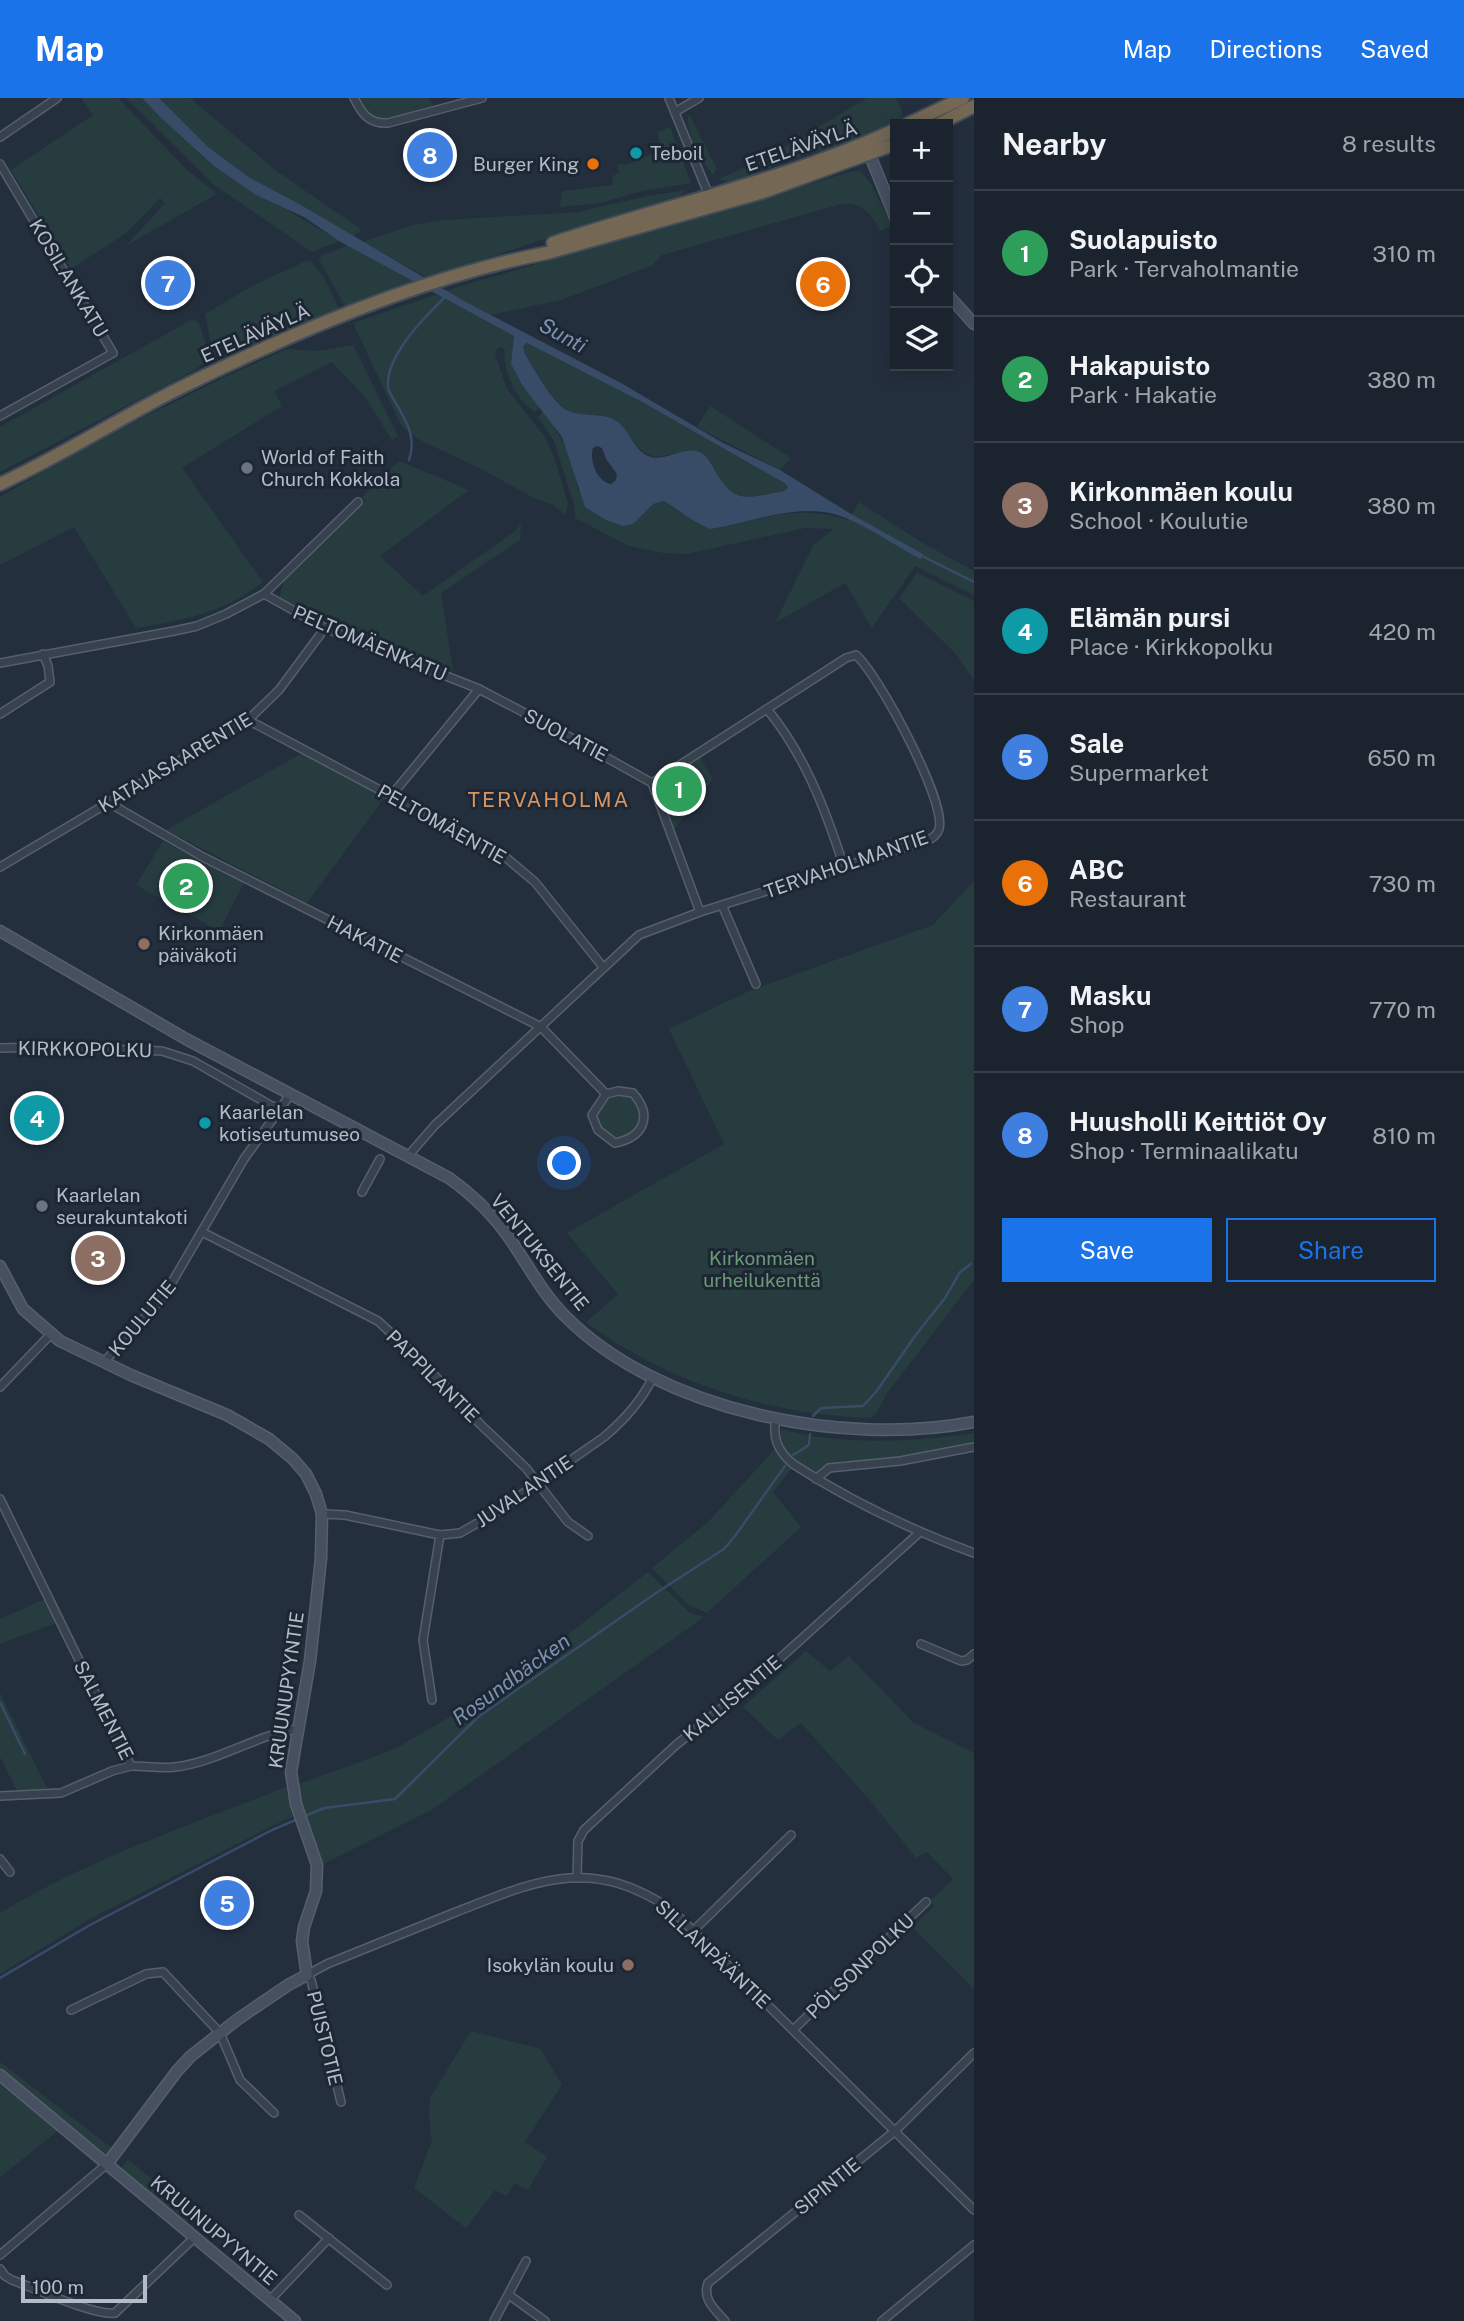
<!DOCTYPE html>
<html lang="en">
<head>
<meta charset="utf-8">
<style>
  body { margin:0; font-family:"Public Sans",sans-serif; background:#282f3a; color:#f1f3f6 }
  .controls { position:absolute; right:21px; top:21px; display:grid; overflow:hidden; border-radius:0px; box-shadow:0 4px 18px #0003 }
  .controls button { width:63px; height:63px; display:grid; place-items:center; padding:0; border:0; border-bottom:2px solid #39404a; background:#1b232e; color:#f1f3f6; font:35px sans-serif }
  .scale { position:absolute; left:21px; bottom:18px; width:126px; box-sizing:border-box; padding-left:7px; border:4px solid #b4bcc9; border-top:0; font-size:19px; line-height:24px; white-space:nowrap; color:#b4bcc9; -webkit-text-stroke:5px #1d2633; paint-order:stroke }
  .you { position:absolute; left:565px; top:1066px; width:24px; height:24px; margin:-18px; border:5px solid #fff; border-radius:50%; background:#1a73e8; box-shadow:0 0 0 10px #1a73e833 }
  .badge { display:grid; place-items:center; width:46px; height:46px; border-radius:50%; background:#1a73e8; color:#fff; font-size:23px; font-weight:700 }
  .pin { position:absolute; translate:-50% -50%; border:4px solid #fff; box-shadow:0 2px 7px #0006 }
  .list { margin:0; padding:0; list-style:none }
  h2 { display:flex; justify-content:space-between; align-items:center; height:91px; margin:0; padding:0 28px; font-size:30px }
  h2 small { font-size:23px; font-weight:400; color:#a0a4aa }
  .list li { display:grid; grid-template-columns:46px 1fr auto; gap:21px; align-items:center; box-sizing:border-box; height:126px; padding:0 28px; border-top:2px solid #39404a }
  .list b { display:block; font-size:26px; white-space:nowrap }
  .list p { margin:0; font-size:23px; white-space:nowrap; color:#a0a4aa }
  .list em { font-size:23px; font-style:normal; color:#a0a4aa }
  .actions { display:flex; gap:14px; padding:21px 28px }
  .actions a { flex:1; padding:16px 0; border:2px solid #1a73e8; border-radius:0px; text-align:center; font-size:24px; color:#1a73e8 }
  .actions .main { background:#1a73e8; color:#fff }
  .icon { flex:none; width:38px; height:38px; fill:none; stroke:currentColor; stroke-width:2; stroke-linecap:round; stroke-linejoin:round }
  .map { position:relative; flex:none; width:974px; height:2223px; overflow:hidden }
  header { display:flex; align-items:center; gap:42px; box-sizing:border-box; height:98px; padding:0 35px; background:#1a73e8; color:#fff }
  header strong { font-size:33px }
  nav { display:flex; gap:38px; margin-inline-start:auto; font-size:24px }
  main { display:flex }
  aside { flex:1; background:#1b232e }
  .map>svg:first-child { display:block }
  .green { fill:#263c3f }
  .water { fill:#394c67; fill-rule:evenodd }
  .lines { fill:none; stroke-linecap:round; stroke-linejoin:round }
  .stream { stroke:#394c67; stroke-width:2.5 }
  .street-casing { stroke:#565f6c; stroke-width:10 }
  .secondary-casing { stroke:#565f6c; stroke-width:13 }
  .highway-casing { stroke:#434c59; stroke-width:16 }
  .street { stroke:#38414e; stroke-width:7 }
  .secondary { stroke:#465061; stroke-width:10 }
  .highway { stroke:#746855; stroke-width:12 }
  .culture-dot { fill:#0f9aa8; stroke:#1d2633; stroke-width:2.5 }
  .food-dot { fill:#e8710a; stroke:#1d2633; stroke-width:2.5 }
  .worship-dot { fill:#6b7280; stroke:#1d2633; stroke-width:2.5 }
  .education-dot { fill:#8d6e63; stroke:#1d2633; stroke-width:2.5 }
  .labels { text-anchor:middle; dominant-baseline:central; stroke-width:6; stroke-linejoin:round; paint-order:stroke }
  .street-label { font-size:19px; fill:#b4bcc9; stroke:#1d2633 }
  .poi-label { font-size:19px; fill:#b4bcc9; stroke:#1d2633; text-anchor:start }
  .park-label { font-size:19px; fill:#6b9a76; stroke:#1d2633 }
  .water-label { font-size:21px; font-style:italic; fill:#7c92b1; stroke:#1d2633 }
  .neighbourhood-label { font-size:21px; letter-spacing:2px; fill:#d59563; stroke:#1d2633 }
</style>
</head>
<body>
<header>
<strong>Map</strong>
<nav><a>Map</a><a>Directions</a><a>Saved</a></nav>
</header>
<main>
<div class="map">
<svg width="974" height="2223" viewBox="0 0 974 2223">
  <rect width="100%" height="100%" fill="#242f3e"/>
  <g class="green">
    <polygon points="81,0 118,0 186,71 217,96 127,147 165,105 160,100 126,135 71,171 11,72 93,17"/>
    <polygon points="126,0 142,0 160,19 214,68 339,143 312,154 213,86"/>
    <polygon points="159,0 190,0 278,74 362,132 353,138 250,80 208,49"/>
    <path d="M360 0H428L433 7C420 11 384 26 373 19 367 15 363 6 360 0Z"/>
    <polygon points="867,0 896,0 902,13 901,24 863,42 813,55 728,84 718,81 767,60"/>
    <path d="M690 18 717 71 713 77C703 65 685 34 688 19Z"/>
    <polygon points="670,29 691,85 642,93 600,105 560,109 562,93 612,87 613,78 619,74 617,65 627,67 661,52 657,34"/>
    <path d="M860 73 871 86 892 128 880 133C871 115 862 104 841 106L662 157 651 168 561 202 481 219 514 238 511 266 522 287 540 309 535 314C517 303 502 273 505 252L501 249 497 251 495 256 507 291 545 339 553 356 568 405 566 417 553 407 534 400 483 372 422 343 404 331 398 321 353 225 461 188 850 74Z"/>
    <polygon points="687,92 673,103 535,144 428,180 362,144 413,127 446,122 578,114 647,98"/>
    <polygon points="348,147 405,177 412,183 345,208 319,162 321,158"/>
    <polygon points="306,163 312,164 324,180 340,212 221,260 220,258 214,259 205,216 256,186"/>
    <polygon points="193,221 199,225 206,247 208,262 193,273 0,374 0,329"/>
    <path d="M527 245 644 305 786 386 788 390 785 393 752 399 736 398 723 387 710 363 687 352C659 360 649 365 630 339 626 333 622 327 616 322 604 315 586 318 573 315 555 310 536 272 525 256L523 248Z"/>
    <path d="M353 247 398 338 392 342 365 299 332 264 274 293 282 308 182 370 263 484C223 515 185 522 136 530L74 429 0 467V399L98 342 227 278 287 251 317 253Z"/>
    <polygon points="710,308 791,360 780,372 697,329"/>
    <path d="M543 313C564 341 571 359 578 392L633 426 653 406 664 403C679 412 695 426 712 431 763 422 796 405 848 422L859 404 921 444 974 473V497L915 468 872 530 845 485 775 525 814 446 834 431 805 430 687 456 663 455 629 448 575 420V410L554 343 538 319Z"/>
    <polygon points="399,363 469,392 380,458 423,498 514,434 521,426 520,442 441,495 453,573 322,522 279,500 284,483 365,403 362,399"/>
    <polygon points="917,475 974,503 974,582 955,555 899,500"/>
    <polygon points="302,655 385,699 307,805 166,732"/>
    <polygon points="699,659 713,681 675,731 657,687"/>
    <polygon points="163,743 244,785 219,833 136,787"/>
    <path d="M974 783V1182L888 1294 875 1317 870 1320C770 1317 666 1284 586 1224L618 1196 567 1135 724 1046 669 931 749 893 933 827Z"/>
    <path d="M621 996C635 998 639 1005 641 1019 637 1030 628 1040 615 1041L598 1026 596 1018C603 1006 608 1000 621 996Z"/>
    <path d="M781 1331C843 1348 911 1344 974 1335V1346L899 1360 827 1367 816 1377C798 1365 778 1356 781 1331Z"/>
    <polygon points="775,1351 793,1369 773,1394 801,1429 707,1515 689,1507 652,1470 708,1424"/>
    <polygon points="648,1474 690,1515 704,1519 433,1711 321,1767 296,1687 395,1651 499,1590"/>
    <polygon points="45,1501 56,1525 0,1546 0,1521"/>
    <polygon points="806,1553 830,1573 849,1558 914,1625 974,1655 974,1891 912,1829 934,1808 930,1803 953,1781 927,1754 916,1760 868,1700 801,1625 778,1642 743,1609"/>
    <polygon points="0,1595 48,1692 17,1693 0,1659"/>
    <path d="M286 1689 293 1719 272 1728 88 1822 0 1876V1815C89 1761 190 1727 286 1689Z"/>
    <polygon points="471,1933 541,1951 562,1987 525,2044 547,2059 528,2092 514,2085 507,2098 495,2092 466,2130 414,2090 432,2042 429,2020 430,2000"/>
    <polygon points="0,1964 113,2051 107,2060 0,1972"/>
    <polygon points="0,1987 59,2032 0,2079"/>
    <polygon points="128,2061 166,2093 189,2125 185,2124 121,2070"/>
  </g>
  <path class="water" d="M142 0H159L208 49 250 80 301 107 464 203 621 285 723 345 780 372 851 416 923 456 921 461C892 447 855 418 824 414 786 409 748 425 711 431 695 426 679 412 664 403L653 406 633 426 623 428 606 422 585 409 562 339 522 287 511 266 514 238 339 143 304 119 256 97 214 68 160 19ZM527 245 644 305 786 386 788 390 784 393C746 400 734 408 713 369 710 363 705 356 699 354 683 348 668 363 651 359 635 355 630 333 618 324 606 314 586 319 571 314 555 310 535 272 525 256L523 248ZM597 348 602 350 606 361 617 376 616 382 611 386C597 384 589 362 593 350Z"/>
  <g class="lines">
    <g class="stream">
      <path d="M409 362C417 339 406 322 394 302 392 298 388 293 388 288 386 257 425 219 445 199"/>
      <polyline points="922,458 974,484"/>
      <polyline points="813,1318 821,1310 863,1308 876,1294 915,1238 945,1200 960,1174 971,1166"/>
      <polyline points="793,1357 809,1347 810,1336"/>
      <polyline points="0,1604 25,1656"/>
      <polyline points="0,1880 90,1827 272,1732 324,1710 395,1701 478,1619 656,1495 724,1451 735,1438 785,1368"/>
    </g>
    <g class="street-casing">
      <g id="street">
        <path d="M354 0C362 16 369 26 388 25L482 0"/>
        <polyline points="669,0 710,100"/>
        <polyline points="675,14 699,0"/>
        <polyline points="0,39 57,0"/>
        <polyline points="0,66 113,255 0,318"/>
        <polyline points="264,496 325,530 479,591 559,633 652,685 700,814"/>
        <polyline points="0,565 174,533 197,528 226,516 264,496 358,404"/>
        <path d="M767 611C805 657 826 713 844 769"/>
        <polyline points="0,616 50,584 48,568 43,556"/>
        <polyline points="248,622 504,758 535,784 603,869"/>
        <polyline points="391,698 479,591"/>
        <polyline points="109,705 203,759 541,929 606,996"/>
        <polyline points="0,769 248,622 279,592 325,530"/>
        <polyline points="722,807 756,886"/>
        <polyline points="0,950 48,949 162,953 193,963 272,1008 282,1010"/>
        <path d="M618 993 633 995C653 1018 644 1039 615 1045L598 1032 592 1017 606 996Z"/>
        <path d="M408 1058 435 1027 639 837 700 814 928 742C933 740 937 737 939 731 947 704 878 576 856 557L846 560 652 685"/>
        <polyline points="362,1094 380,1061"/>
        <polyline points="202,1134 378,1223 418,1260 480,1326 526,1370 568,1424 588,1438"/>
        <polyline points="104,1264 164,1198 244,1061 290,997"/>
        <polyline points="0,1289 51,1236"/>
        <path d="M776 1321C772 1340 778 1353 793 1366 852 1404 908 1431 974 1455"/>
        <polyline points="816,1381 829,1370 900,1363 974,1349"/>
        <path d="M0 1401 131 1668C146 1668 161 1671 175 1669 218 1664 255 1637 298 1631"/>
        <path d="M322 1416 345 1417 440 1437 460 1435 495 1415 604 1339C623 1323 642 1302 653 1279"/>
        <polyline points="921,1546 961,1563 967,1562 974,1556"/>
        <polyline points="432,1602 423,1542 440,1437"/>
        <polyline points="0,1698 61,1695 112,1673 131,1668"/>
        <polyline points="0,1761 10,1774"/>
        <polyline points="577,1780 578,1743 584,1732 676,1647 747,1590 919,1435"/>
        <polyline points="693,1833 791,1737"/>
        <polyline points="71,1912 146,1876 163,1874 220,1935 240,1982 274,2015"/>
        <polyline points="793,1932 926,1804"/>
        <path d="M341 2004 311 1882 307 1877 327 1866C370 1849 413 1831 456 1814 538 1782 591 1757 672 1812L974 2112"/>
        <polyline points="299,2117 387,2187"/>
        <polyline points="0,2157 107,2066"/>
        <path d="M0 2171 5 2178 12 2182C34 2190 94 2218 115 2215L194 2140"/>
        <polyline points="509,2197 545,2223"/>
        <polyline points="270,2202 329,2140"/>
        <polyline points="494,2223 526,2163"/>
        <path d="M725 2223C715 2211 702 2202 708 2185L895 2033 974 1955"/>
        <polyline points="882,2223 974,2147"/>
      </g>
    </g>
    <g class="secondary-casing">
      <g id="secondary">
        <polyline points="867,50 895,119"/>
        <polyline points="948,197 974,226"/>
        <path d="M0 833 186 941 449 1080C473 1097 496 1120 512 1144 529 1169 543 1196 565 1218 660 1314 845 1349 974 1324"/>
        <polyline points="0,1168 23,1211 60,1243 133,1278 227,1317 269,1341 293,1361 306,1376 316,1396 322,1416 321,1460 310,1563 291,1674 296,1706 317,1767 316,1793 304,1829 302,1843 307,1877 288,1887 238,1921 191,1958 177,1973 107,2066"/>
        <polyline points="0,1977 295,2223"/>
      </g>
    </g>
    <g class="highway-casing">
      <g id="highway">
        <polyline points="908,26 963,0"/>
        <polyline points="939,26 974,8"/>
        <path d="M553 145C667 107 786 82 895 32"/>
        <path d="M0 386C61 358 118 321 178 291 289 236 426 178 547 155L763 94 895 46"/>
      </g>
    </g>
    <use href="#street" class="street"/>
    <use href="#secondary" class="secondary"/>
    <use href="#highway" class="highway"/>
  </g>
  <g class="culture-dot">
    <circle cx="636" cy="55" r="7"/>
    <circle cx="205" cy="1025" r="7"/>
  </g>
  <circle class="food-dot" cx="593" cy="66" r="7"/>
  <g class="worship-dot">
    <circle cx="247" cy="370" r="7"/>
    <circle cx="42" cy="1108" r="7"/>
  </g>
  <g class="education-dot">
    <circle cx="144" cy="846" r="7"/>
    <circle cx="628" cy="1867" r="7"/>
  </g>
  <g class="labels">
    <g class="street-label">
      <text transform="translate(801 48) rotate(-19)">ETELÄVÄYLÄ</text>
      <text transform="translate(69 180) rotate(59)">KOSILANKATU</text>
      <text transform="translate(255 235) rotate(-24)">ETELÄVÄYLÄ</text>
      <text transform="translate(370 545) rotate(23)">PELTOMÄENKATU</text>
      <text transform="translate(566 637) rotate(28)">SUOLATIE</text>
      <text transform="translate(175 664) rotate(-31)">KATAJASAARENTIE</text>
      <text transform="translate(442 726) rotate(29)">PELTOMÄENTIE</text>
      <text transform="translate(846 766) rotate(-19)">TERVAHOLMANTIE</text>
      <text transform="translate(365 841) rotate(27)">HAKATIE</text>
      <text transform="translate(85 951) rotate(1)">KIRKKOPOLKU</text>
      <text transform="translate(540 1154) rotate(51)">VENTUKSENTIE</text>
      <text transform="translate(142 1220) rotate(-50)">KOULUTIE</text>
      <text transform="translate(433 1278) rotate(45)">PAPPILANTIE</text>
      <text transform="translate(524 1393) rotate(-34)">JUVALANTIE</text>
      <text transform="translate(286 1592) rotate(-82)">KRUUNUPYYNTIE</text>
      <text transform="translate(732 1600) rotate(-40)">KALLISENTIE</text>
      <text transform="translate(104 1612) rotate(63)">SALMENTIE</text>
      <text transform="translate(713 1856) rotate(43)">SILLANPÄÄNTIE</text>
      <text transform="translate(860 1868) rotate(-44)">PÖLSONPOLKU</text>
      <text transform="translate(325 1940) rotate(76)">PUISTOTIE</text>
      <text transform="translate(827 2088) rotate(-39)">SIPINTIE</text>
      <text transform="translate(214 2132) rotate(40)">KRUUNUPYYNTIE</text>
    </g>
    <g class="poi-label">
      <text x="650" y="55">Teboil</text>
      <text x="579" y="66" text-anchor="end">Burger King</text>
      <text x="261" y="359">World of Faith<tspan x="261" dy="22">Church Kokkola</tspan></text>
      <text x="158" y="835">Kirkonmäen<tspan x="158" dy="22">päiväkoti</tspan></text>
      <text x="219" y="1014">Kaarlelan<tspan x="219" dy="22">kotiseutumuseo</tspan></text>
      <text x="56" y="1097">Kaarlelan<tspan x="56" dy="22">seurakuntakoti</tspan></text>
      <text x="614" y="1867" text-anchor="end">Isokylän koulu</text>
    </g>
    <g class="park-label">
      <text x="762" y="1160">Kirkonmäen<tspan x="762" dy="22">urheilukenttä</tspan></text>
    </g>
    <g class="water-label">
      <text transform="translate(563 237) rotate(29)">Sunti</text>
      <text transform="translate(511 1581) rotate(-36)">Rosundbäcken</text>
    </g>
    <g class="neighbourhood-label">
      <text x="549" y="701">TERVAHOLMA</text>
    </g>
  </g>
</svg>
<div class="controls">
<button>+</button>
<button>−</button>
<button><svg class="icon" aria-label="locate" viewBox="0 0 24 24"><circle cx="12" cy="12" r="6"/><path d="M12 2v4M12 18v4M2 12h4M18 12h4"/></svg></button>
<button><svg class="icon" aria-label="layers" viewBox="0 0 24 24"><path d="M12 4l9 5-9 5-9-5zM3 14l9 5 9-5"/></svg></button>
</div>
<div class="scale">100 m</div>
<div class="you"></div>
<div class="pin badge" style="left:679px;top:691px;background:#2e9e5b">1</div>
<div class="pin badge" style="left:186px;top:788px;background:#2e9e5b">2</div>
<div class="pin badge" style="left:98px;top:1160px;background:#8d6e63">3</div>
<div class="pin badge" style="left:37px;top:1020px;background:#0f9aa8">4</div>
<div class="pin badge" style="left:227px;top:1805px;background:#3f7fe0">5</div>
<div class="pin badge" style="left:823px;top:186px;background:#e8710a">6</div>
<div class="pin badge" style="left:168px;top:185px;background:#3f7fe0">7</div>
<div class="pin badge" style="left:430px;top:57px;background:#3f7fe0">8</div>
</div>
<aside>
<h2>Nearby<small>8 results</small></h2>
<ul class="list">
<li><span class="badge" style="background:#2e9e5b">1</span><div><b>Suolapuisto</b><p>Park · Tervaholmantie</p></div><em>310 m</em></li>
<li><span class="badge" style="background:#2e9e5b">2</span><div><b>Hakapuisto</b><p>Park · Hakatie</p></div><em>380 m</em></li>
<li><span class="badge" style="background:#8d6e63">3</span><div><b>Kirkonmäen koulu</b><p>School · Koulutie</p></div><em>380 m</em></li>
<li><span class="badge" style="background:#0f9aa8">4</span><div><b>Elämän pursi</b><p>Place · Kirkkopolku</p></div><em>420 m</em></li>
<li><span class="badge" style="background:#3f7fe0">5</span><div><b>Sale</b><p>Supermarket</p></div><em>650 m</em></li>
<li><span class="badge" style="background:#e8710a">6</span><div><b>ABC</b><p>Restaurant</p></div><em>730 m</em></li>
<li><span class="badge" style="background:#3f7fe0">7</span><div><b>Masku</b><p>Shop</p></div><em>770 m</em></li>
<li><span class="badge" style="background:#3f7fe0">8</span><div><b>Huusholli Keittiöt Oy</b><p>Shop · Terminaalikatu</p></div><em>810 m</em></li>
</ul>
<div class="actions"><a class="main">Save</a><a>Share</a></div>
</aside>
</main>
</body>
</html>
